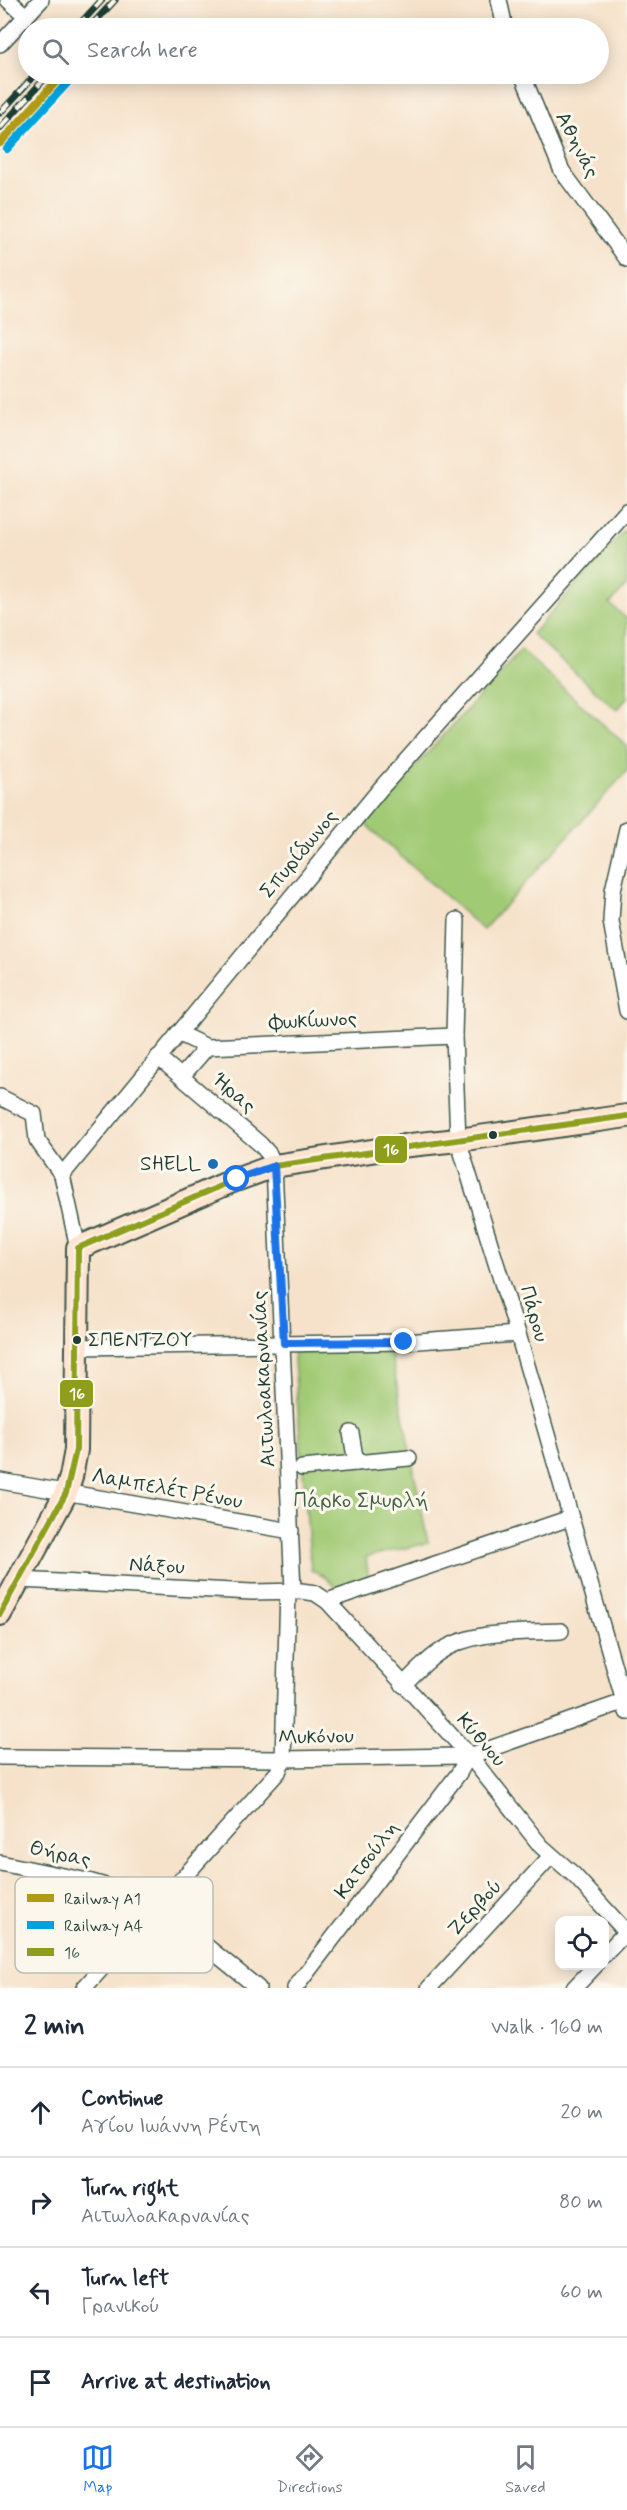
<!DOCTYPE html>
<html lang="en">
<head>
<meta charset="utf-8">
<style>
  body { margin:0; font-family:Mynerve,sans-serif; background:#f6f6f7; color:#1f2937 }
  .controls { position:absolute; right:18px; bottom:18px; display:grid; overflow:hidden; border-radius:12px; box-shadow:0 3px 15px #0003 }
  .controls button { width:54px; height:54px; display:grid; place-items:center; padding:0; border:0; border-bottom:2px solid #e0e1e3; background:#fff; color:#1f2937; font:30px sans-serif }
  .stop { position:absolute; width:18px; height:18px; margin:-14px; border:4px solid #1a73e8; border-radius:50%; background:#fff }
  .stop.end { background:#1a73e8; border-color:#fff; box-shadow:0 2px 6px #0008 }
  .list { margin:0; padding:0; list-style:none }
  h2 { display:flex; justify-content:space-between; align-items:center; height:78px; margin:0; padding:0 24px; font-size:26px }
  h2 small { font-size:20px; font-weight:400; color:#747a83 }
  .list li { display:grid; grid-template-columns:39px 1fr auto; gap:18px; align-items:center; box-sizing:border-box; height:90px; padding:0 24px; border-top:2px solid #e0e1e3 }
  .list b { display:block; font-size:22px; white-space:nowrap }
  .list p { margin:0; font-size:20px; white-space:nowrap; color:#747a83 }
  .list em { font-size:20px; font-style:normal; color:#747a83 }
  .icon { flex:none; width:33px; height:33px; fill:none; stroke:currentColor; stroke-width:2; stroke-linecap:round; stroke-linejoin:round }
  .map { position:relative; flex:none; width:627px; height:1988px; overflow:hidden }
  .search { position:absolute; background:#fff; box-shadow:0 3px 15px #0003; left:18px; right:18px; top:18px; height:66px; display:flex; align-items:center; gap:15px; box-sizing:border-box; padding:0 21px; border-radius:33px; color:#747a83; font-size:22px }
  .sheet { height:438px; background:#fff }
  nav { display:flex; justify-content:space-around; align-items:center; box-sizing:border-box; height:84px; border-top:2px solid #e0e1e3; background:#fff; font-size:16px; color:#747a83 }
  nav a { display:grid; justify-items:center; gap:3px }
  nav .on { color:#1a73e8 }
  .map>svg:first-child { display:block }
  .green { fill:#a1ca75; stroke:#608454; stroke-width:1.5 }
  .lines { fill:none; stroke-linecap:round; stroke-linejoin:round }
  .street-casing { stroke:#3f564a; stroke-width:18 }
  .secondary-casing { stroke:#3f564a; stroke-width:26 }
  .street { stroke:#fff; stroke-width:15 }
  .secondary { stroke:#fde4d1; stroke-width:22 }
  .rail-casing { stroke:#1f3d34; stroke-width:7 }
  .rail { stroke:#fbf7ec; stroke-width:4.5; stroke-dasharray:14; stroke-linecap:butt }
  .bus-1-casing { stroke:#fbf7ec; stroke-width:10 }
  .bus-1 { stroke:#8f9e1a; stroke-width:6 }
  .rail-1-casing { stroke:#fbf7ec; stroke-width:12 }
  .rail-2-casing { stroke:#fbf7ec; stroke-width:12 }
  .rail-1 { stroke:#b19b12; stroke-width:8 }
  .rail-2 { stroke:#00a3e0; stroke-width:8 }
  .route { stroke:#1a73e8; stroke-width:8 }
  .bus-dot { fill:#1f3d34; stroke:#fbf7ec; stroke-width:2 }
  .poi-dot { fill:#1f6fb2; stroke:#fbf7ec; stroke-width:2 }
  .labels { text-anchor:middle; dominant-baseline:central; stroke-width:6; stroke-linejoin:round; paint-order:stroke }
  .bus-label { font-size:20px; fill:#1f3d34; stroke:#fbf7ec; text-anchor:start }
  .street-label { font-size:21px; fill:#1f3d34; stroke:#fbf7ec }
  .poi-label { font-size:21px; fill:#1f3d34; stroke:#fbf7ec; text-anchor:end }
  .park-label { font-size:21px; fill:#406044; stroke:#fbf7ec }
  .key { fill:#fbf7ec; stroke:#b9bfb5; stroke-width:1.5 }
  .key-label { font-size:16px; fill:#1f3d34 }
  .line-badge { stroke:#fbf7ec; stroke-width:2 }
  .badge-label { font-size:16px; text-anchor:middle; font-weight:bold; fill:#fff }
</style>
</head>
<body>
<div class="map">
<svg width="627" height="1988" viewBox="0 0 627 1988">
  <rect width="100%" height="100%" fill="#fbf7ec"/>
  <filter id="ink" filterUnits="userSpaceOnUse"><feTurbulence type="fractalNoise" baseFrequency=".0167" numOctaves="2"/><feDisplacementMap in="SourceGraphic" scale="12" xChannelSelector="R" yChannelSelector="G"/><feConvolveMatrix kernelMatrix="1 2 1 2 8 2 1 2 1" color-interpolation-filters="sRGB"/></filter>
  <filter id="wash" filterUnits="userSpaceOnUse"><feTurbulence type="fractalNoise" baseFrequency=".008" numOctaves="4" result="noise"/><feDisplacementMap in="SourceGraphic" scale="24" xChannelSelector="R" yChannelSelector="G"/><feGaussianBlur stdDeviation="1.35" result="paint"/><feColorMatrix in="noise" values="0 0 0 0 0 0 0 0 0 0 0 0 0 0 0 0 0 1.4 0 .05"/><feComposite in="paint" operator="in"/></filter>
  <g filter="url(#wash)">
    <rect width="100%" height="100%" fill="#f6e2ca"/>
    <g class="green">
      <polygon points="624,531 627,534 627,585 610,604 627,619 627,698 617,710 532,634"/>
      <polygon points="521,650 627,746 627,771 483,930 364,823"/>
      <polygon points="390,1349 428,1543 366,1557 369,1580 338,1590 323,1575 311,1570 293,1350"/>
    </g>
  </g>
  <g filter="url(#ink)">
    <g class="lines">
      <g class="street-casing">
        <g id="street">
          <polyline points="8,0 26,16"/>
          <polyline points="499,0 505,28"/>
          <polyline points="0,44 41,0"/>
          <polyline points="522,74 562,171 627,259"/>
          <polyline points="627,829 613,890 611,921 627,1011"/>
          <polyline points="457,920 454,1036 458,1140 518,1334 627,1712"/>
          <polyline points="178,1033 207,1047 454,1036"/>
          <polyline points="158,1057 260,1144 269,1154 274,1166 293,1590"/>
          <polyline points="182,1076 207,1047"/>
          <polyline points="0,1097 34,1114 37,1140 62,1175 78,1248"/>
          <polyline points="62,1175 381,788 627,511"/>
          <polyline points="77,1347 404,1342 518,1334"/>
          <polyline points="351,1433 356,1463"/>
          <polyline points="302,1468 409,1458"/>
          <polyline points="0,1481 291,1531"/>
          <polyline points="20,1580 252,1592 301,1591 315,1593 327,1601 469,1755 541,1846 574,1875 627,1933"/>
          <polyline points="327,1601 570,1518"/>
          <path d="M403 1685C414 1674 425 1662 438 1653 472 1629 522 1633 561 1631"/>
          <polyline points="0,1757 283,1759 461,1756 475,1754 623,1702"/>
          <polyline points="0,1863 88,1881 147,1898 258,1988"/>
          <polyline points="604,1955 627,1931"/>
          <polyline points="84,1988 278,1772 283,1759 288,1591"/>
          <polyline points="295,1988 459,1773 469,1755"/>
          <polyline points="429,1988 551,1856"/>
          <polyline points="574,1988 595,1966"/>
        </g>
      </g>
      <g class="secondary-casing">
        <polyline id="secondary" points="0,1614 66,1493 71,1477 76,1450 78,1248 230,1182 274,1166 410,1145 458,1140 627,1116"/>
      </g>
      <use href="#street" class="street"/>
      <use href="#secondary" class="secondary"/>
      <g class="rail-casing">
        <g id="rail">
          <polyline points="76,28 102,0"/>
          <polyline points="89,28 115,0"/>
          <polyline points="0,113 36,74"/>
          <polyline points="0,128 49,74"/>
        </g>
      </g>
      <use href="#rail" class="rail"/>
      <g class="bus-1-casing">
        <polyline id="bus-1" points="0,1614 66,1493 76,1450 78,1248 230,1182 274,1166 627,1116"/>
      </g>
      <use href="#bus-1" class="bus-1"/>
      <g class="rail-1-casing">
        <polyline id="rail-1" points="0,143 63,74"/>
      </g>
      <g class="rail-2-casing">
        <polyline id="rail-2" points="7,149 70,80"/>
      </g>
      <use href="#rail-1" class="rail-1"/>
      <use href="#rail-2" class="rail-2"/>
    </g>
  </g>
  <g class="lines" filter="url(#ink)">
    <polyline class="route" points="237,1179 274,1166 284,1343 404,1342"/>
  </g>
  <g class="bus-dot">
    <circle cx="493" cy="1135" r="5"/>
    <circle cx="77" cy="1340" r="5"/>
  </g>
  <circle class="poi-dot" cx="213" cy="1164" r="6"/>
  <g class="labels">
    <g class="bus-label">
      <text x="88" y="1340">ΣΠΕΝΤΖΟΥ</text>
    </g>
    <g class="street-label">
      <text transform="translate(577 145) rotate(63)">Αθηνάς</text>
      <text transform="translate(299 854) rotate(-50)">Σπυρίδωνος</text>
      <text transform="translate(313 1021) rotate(-3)">Φωκίωνος</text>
      <text transform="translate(234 1093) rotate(41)">Ήρας</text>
      <text transform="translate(534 1314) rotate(74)">Πάρου</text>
      <text transform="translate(264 1379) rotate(-93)">Αιτωλοακαρνανίας</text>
      <text transform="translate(167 1489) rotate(10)">Λαμπελέτ Ρένου</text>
      <text transform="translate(157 1566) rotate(3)">Νάξου</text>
      <text transform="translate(316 1737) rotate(-1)">Μυκόνου</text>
      <text transform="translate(481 1740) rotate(49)">Κύθνου</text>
      <text transform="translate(60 1854) rotate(12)">Θήρας</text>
      <text transform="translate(367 1860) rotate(-53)">Κατσούλη</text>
      <text transform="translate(475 1908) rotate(-47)">Ζερβού</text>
    </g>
    <g class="poi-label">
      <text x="201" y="1164">SHELL</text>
    </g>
    <g class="park-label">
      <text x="361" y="1501">Πάρκο Σµυρλή</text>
    </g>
  </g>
  <rect x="15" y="1877" width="198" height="96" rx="9" class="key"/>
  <rect x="27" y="1894" width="27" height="8" fill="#b19b12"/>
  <rect x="27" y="1921" width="27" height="8" fill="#00a3e0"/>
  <rect x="27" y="1948" width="27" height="8" fill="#8f9e1a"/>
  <g class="key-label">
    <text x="64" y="1904">Railway A1</text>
    <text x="64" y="1931">Railway A4</text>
    <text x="64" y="1958">16</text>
  </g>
  <g class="line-badge">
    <rect x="374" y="1135" width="34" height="29" rx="6" fill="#8f9e1a"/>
    <rect x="59" y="1379" width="35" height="29" rx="6" fill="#8f9e1a"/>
  </g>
  <g class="badge-label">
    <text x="391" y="1155">16</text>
    <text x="77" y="1399">16</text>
  </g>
</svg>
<div class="controls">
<button><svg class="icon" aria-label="locate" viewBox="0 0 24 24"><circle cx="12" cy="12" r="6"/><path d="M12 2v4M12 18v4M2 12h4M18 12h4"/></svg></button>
</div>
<div class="stop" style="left:237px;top:1179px"></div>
<div class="stop end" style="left:404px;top:1342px"></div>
<div class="search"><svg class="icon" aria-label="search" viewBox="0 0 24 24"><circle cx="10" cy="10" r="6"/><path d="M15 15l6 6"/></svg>Search here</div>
</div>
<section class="sheet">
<h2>2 min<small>Walk · 160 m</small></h2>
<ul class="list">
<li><svg class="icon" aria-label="ahead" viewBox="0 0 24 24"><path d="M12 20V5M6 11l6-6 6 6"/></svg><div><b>Continue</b><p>Αγίου Ιωάννη Ρέντη</p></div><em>20 m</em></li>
<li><svg class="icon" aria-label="right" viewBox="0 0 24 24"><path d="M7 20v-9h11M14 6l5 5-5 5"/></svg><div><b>Turn right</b><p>Αιτωλοακαρνανίας</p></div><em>80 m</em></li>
<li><svg class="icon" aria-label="left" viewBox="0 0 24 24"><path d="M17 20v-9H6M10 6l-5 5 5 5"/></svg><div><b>Turn left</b><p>Γρανικού</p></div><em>60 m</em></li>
<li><svg class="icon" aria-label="arrive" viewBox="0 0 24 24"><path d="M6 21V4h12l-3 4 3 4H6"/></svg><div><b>Arrive at destination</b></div></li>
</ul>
</section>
<nav>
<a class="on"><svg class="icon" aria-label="map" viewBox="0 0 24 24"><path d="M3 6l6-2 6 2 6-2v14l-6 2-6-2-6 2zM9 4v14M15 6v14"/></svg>Map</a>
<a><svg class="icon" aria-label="directions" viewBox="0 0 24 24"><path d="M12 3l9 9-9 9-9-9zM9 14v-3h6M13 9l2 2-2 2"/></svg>Directions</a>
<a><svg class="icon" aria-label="saved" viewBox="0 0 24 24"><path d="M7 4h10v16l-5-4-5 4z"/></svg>Saved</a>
</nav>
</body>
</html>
